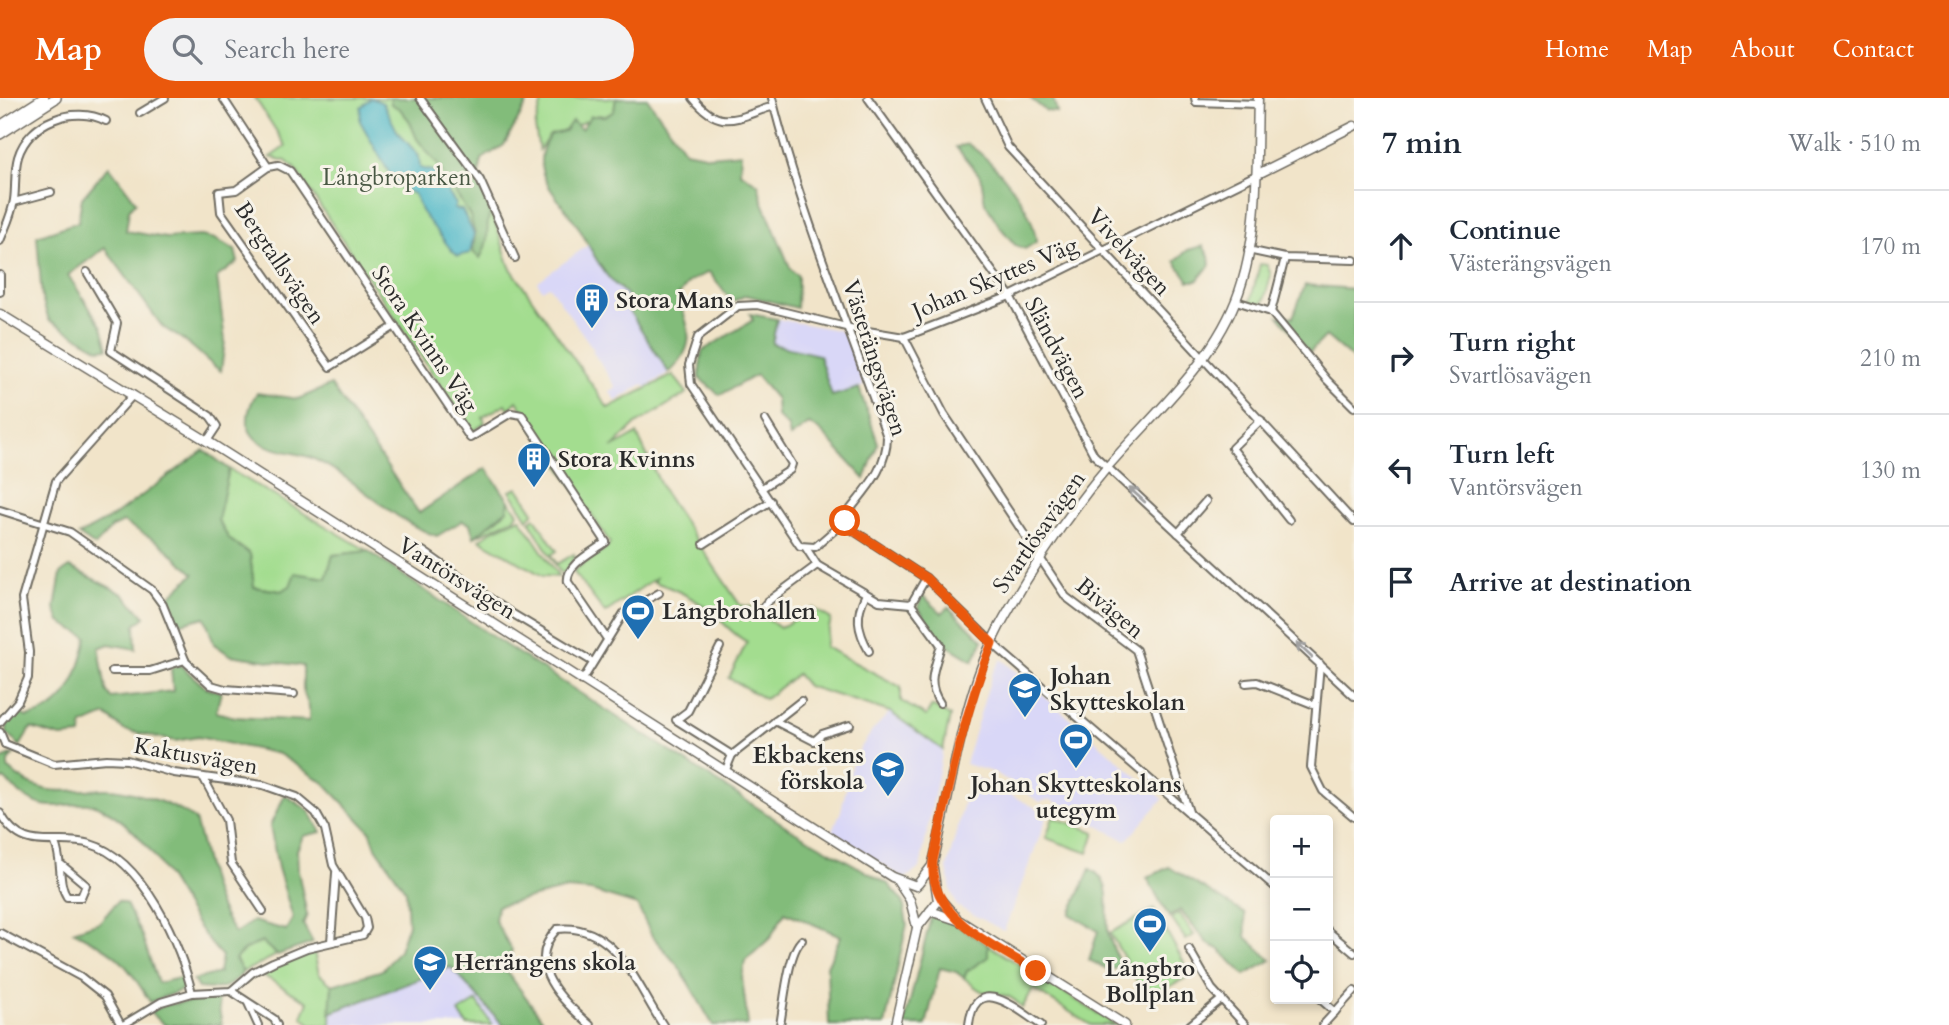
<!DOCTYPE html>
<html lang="en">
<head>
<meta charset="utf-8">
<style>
  body { margin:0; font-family:Cardo,serif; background:#f2f2f3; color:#1f2937 }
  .controls { position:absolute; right:21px; bottom:21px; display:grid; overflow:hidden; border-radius:7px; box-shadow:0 4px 10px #0003 }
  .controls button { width:63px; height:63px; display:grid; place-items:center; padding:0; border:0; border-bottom:2px solid #e0e1e3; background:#fff; color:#1f2937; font:35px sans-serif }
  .stop { position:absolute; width:21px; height:21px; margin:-16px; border:5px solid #ea580c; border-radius:50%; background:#fff }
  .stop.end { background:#ea580c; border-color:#fff; box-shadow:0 2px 7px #0008 }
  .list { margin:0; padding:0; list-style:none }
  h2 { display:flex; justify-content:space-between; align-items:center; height:91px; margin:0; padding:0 28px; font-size:30px }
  h2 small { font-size:23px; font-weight:400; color:#747a83 }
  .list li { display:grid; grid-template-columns:46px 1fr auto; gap:21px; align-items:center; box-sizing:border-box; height:112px; padding:0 28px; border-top:2px solid #e0e1e3 }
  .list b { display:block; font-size:26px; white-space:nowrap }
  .list p { margin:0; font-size:23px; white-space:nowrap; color:#747a83 }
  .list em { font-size:23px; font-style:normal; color:#747a83 }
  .icon { flex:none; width:38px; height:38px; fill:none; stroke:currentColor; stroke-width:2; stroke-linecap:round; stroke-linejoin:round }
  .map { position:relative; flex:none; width:1354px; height:927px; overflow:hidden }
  header { display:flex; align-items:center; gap:42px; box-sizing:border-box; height:98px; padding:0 35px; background:#ea580c; color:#fff }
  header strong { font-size:33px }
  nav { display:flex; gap:38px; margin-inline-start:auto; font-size:24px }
  .search { width:490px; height:63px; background:#f2f2f3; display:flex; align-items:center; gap:18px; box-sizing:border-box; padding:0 24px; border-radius:38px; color:#747a83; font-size:26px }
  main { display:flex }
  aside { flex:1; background:#fff }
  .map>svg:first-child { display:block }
  .built { fill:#d9d7f7 }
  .green { fill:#a3dd8f; stroke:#67845d; stroke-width:2 }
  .forest { fill:#82bc7a; stroke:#567452; stroke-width:2 }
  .water { fill:#4bb7c7; stroke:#3b7179; stroke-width:2 }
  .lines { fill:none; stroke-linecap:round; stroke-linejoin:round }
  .minor-casing { stroke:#706c62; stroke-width:10 }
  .tertiary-casing { stroke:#706c62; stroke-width:11 }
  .secondary-casing { stroke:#706c62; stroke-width:12 }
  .minor { stroke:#fff; stroke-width:6 }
  .tertiary { stroke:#fff; stroke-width:8 }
  .secondary { stroke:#fff; stroke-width:9 }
  .oneway { stroke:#a0a0a0 }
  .route { stroke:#ea580c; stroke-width:9 }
  .labels { text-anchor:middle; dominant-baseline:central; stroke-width:6; stroke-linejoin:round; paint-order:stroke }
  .park-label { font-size:23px; fill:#495844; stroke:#f7f3e8 }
  .street-label { font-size:23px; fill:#2b2b2b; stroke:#f7f3e8 }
  .poi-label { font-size:23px; font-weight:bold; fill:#2b2b2b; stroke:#f7f3e8; text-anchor:start }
</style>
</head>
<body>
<header>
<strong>Map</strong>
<div class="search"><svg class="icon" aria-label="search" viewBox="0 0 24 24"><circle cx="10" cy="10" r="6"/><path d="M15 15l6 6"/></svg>Search here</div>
<nav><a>Home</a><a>Map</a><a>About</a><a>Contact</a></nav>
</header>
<main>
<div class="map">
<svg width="1354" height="927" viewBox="0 0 1354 927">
  <rect width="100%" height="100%" fill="#f7f3e8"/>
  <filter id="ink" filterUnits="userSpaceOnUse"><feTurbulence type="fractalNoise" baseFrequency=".0143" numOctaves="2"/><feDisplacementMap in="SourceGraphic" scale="14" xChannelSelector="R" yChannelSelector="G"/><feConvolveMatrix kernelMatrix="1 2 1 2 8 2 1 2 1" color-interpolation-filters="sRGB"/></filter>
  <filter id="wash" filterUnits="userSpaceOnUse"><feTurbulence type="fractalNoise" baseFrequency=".00686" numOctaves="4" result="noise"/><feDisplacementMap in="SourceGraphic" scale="28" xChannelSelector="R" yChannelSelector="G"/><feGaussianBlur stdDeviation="1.57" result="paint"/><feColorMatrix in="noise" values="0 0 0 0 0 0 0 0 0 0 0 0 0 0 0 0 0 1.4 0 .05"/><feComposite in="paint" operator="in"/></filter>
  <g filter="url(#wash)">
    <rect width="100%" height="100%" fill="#f1e4c9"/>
    <g class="built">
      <polygon points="588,147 611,183 622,188 669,275 646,289 643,286 616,303 610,294 616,289 592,253 594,252 549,188 542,192 537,184"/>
      <polygon points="777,221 838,232 846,238 864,288 832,299 772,246"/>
      <polygon points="1001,561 1163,701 1126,743 1050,701 1040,704 996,675 965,666 992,576"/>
      <polygon points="890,614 943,652 920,770 904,781 832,734 841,713 853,661 873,632"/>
      <polygon points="971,677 1048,716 1004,833 957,808 951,792 947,770"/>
      <polygon points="451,869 503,927 331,927 330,915"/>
    </g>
    <g class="green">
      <path d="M255 0H451L486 45 477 83 491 112 510 169 608 310 673 277 687 295 636 326 612 350 637 336 664 394 740 507 751 509 780 530 813 510 831 521 825 549 901 589V603L926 618 932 608 950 618 943 652 890 614 807 588 797 576 765 601 729 580 747 544C734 537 728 529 717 519 700 503 676 491 654 484L657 479 605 515 573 473 607 450 610 445 517 303 509 311 506 306 483 319 485 325 472 334 295 71 286 63 270 59 286 48Z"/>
      <polygon points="543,0 616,0 614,13 606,18 598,17 575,28 572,24 565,33 550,37 539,52 535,29"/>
      <polygon points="1260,166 1267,167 1271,177 1264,203 1260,207 1250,205"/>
      <polygon points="229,371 368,453 333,457 326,480 314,478 281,493 254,489 250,456 229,441 217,422"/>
      <polygon points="518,390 534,414 528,421 510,393"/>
      <path d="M509 403 518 415 515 420 474 439C486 426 506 422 509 403Z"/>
      <polygon points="520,420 559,479 543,478 480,442 493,432"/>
      <polygon points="535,420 557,453 551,457 557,466 574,456 575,459 564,475 560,474 530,424"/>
      <polygon points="1053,719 1095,734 1088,755 1046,740"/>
      <polygon points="1154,811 1191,877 1147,901 1110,835"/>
      <polygon points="1179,815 1194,837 1186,842 1171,820"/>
      <polygon points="263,844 277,857 243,874 235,861 245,851"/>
      <path d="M988 847 1116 927H1091L1033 891 1022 910C1011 895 1000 897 984 894 977 892 970 884 964 880L967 873 988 859Z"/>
      <polygon points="314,854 319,876 332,887 331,927 312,927 302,919 308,904 259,875"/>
      <polygon points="477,903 492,927 467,927 459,914"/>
    </g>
    <g class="forest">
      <path d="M390 0H530L504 47 482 61 477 83 491 112C483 133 493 137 480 160L473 154 475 136 470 118 437 66 417 41 409 22 400 11 391 6Z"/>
      <path d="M616 0H647L685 53 710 58 741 55 740 74 758 86 762 102 791 172 798 178 797 210 746 197 732 204 709 174 690 183 678 198C689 232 698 247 669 275L626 208 628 199C622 190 616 189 610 181 597 166 589 147 579 130 560 99 524 75 550 37L565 33 572 23 581 31 591 18H606L614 13Z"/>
      <polygon points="1030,0 1053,0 1057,14 1046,13"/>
      <path d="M968 46C996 65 1034 109 1036 144L1025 151 1015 147 1000 129 985 105 981 79 956 49Z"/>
      <path d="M109 68 136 104 129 112 126 133 166 140 201 138 215 141 235 152 238 164 217 179 225 243 221 273C208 265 199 253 186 244 179 238 170 235 162 228L105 150 68 177 102 229 108 250 99 251 49 222 42 201 37 138 78 124 82 100Z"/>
      <polygon points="1203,148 1209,158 1210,167 1197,183 1189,183 1175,163 1188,152"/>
      <polygon points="1305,187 1354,191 1354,262 1326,238 1309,255 1279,218 1293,219"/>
      <polygon points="750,216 777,221 772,246 819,257 832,298 859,290 878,345 865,381 820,332 809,326 790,339 788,329 777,318 776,301 756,277 720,297 699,280 702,253 753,222"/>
      <path d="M331 287 419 415 486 370 509 403 507 412 474 439 470 426 462 423 437 438C391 423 358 381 314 361 297 353 262 354 251 335 244 323 250 305 257 295L298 301Z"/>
      <path d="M204 352 229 371 218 422 229 441 250 456 254 489 281 493 290 488 295 475 326 480 333 457 368 453 493 539 789 730 888 786 903 804 907 826 885 927H829L827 868 841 838 785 814 770 840 745 863 742 880 748 927H713L679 869 652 838 637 807 591 793 567 791 497 808 495 823 512 852 505 871 545 925 543 927H503L451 869 330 915 332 887 383 872 399 852 408 826 406 793 376 749 370 733 324 685 279 656 198 639 175 643 124 632 106 617 82 627 81 637 61 639 31 630 20 648 7 636V626L16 612 26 619C68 613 79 577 87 539L60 524 55 510 61 475 70 469 123 496 145 519 135 527 136 551 109 546 99 550 106 592 111 600 173 593 171 570 180 567 206 590 221 594 216 614 235 619 309 623V609L303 593V568L230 557 214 546 205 519 174 527 165 502 194 476 160 445 123 424 112 429 95 448 79 437 114 418Z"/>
      <polygon points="922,497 942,515 948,509 983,542 973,563 940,543 918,509"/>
      <path d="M14 656 8 663V670C41 701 64 692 104 691 128 690 177 707 195 722 207 761 210 802 235 835L253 823 286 832 293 820 278 770 270 728 285 697 309 713 321 734 303 738 297 752 298 773 307 817 303 826 313 845 277 857 262 844 245 851 235 861 243 874C230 891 219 892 198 890L193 882 219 875 222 858C179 815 163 742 102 710 85 701 68 709 50 708 31 707 17 693 4 681L0 683V662Z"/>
      <polygon points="1169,769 1245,816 1246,839 1271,862 1245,877 1219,851 1208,846 1180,812 1169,819 1147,780"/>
      <path d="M1090 771C1117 785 1103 814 1109 838 1112 848 1117 859 1122 869L1109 872 1089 862 1098 833 1070 816Z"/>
      <path d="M118 803 126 806 142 838 158 885 184 879 185 891 150 904C125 862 117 855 73 833L100 824Z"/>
      <polygon points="931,819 943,819 988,847 988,859 967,873 964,880 956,874 940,870 926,927 904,927"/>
      <polygon points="217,900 222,927 165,927 150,914 165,907"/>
    </g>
    <polygon class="water" points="371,0 383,5 397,33 419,58 420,70 433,73 456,106 454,111 462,112 474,136 470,155 458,158 453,154 421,113 415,97 399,88 389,75 360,23 361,9"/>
  </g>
  <g filter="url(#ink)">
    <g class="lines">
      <g class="minor-casing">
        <g id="minor">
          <polyline points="223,0 268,69 236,92 219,94 221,114 330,269 395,228"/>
          <polyline points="420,0 480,82 515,160"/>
          <path d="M693 0C721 35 737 19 774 8"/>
          <path d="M772 0C801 116 848 226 887 339 887 371 865 392 846 417L845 423 854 433 926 480 1001 553 1275 789"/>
          <polyline points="868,0 1010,198 1094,357 1354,598"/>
          <polyline points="985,0 1008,49 1354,424"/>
          <polyline points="1195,0 1196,4 1258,6"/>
          <polyline points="140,15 165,0"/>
          <path d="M268 69 278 67 290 73 470 340 511 315 522 317 606 444C593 454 565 467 568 484L607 541"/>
          <polyline points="14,104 51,94"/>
          <path d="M0 143C5 130 12 116 14 102 16 88 14 73 18 59 29 23 74 7 106 23"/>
          <polyline points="1248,152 1285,160 1354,162"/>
          <polyline points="87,174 117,225 111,253 210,318 217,328 207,343"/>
          <polyline points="0,177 0,194"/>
          <polyline points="1236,203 1271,214"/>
          <polyline points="1271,214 1327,282 1354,309"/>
          <polyline points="1271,214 1285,160"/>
          <polyline points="904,239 944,316 1066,499 1136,552 1190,717"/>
          <polyline points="1261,322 1232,350 1289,422"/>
          <polyline points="762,390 790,372 792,366 765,322"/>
          <polyline points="0,412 70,434 152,492 163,507 186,564 211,587 225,591 294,596"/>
          <polyline points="845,423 815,449 800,448 691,286 689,267 698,239 738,208 757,207 850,230 904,239 1010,198 1256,77"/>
          <polyline points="1178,435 1206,403"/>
          <polyline points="704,446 771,403"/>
          <polyline points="806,450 817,467"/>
          <polyline points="423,453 508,513 593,564"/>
          <path d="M926 480 911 506 941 547C936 568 925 584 940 605"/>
          <path d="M866 496C855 517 857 532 869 553"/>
          <polyline points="759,514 767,504 817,467 879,503 911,506"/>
          <polyline points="720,549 688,613 676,622 732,657"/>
          <polyline points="1320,566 1311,669 1323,693 1354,719"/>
          <polyline points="112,573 150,573 185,562"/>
          <polyline points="582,583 624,515 659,495"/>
          <polyline points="1246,585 1257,584 1315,607"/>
          <polyline points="775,623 814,643 822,636 850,627"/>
          <polyline points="0,624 18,603 28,580 29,554 22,501 56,383 133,297"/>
          <polyline points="0,634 5,646"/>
          <polyline points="5,646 54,666 106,661 127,662 174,675 263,687 297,699 316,715 325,731 333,767 365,820 367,830 363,837 307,850 273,864 253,874 231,893 192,895 161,904 123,927"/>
          <polyline points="725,674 732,657 801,603"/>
          <polyline points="203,679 226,722 231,765 263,813"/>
          <path d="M0 715C24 758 54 736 90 746 143 761 181 847 192 895"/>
          <path d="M55 745C63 763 57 784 67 799H81L86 787 62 767"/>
          <polyline points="1328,833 1354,855"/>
          <polyline points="0,835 81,879 105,898 121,927"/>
          <polyline points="331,844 336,775"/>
          <polyline points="1189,851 1212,891 1245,927"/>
          <polyline points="231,893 274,921 277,927"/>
          <polyline points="1320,901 1335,914"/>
          <polyline points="248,905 258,927"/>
          <path d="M590 927C563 903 523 867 557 831 616 824 636 887 663 927"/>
          <path d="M780 927C784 906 788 854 802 842"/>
          <path d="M969 927C975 873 1018 912 1041 927"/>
          <polyline points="1190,927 1222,901"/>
          <polyline points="1323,927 1354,893"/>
        </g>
      </g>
      <g class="tertiary-casing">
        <g id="tertiary">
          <polyline points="1256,77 1354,28"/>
          <polyline points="0,216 207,343 892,779 916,788"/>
          <polyline points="898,784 910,802 917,829"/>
          <path d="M918 786 932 768C954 685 961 596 1004 520 1034 467 1070 413 1109 367 1156 313 1215 263 1239 194 1260 134 1256 63 1258 0"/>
          <polyline points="938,799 956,819"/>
          <polyline points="930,813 960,823 1125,927"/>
          <polyline points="895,927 917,830 938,803 933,770"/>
        </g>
      </g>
      <g class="secondary-casing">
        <g id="secondary">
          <polyline points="0,28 44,0"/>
          <polyline points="0,36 56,0"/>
        </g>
      </g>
      <use href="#minor" class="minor"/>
      <use href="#tertiary" class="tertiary"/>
      <use href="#secondary" class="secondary"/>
    </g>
    <defs><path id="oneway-shaft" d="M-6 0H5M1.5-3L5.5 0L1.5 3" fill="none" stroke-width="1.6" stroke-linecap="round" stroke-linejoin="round" transform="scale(1.75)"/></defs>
    <g class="oneway">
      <use href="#oneway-shaft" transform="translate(1137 397) rotate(-138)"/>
      <use href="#oneway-shaft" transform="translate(1304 552) rotate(-137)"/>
    </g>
  </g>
  <g class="lines" filter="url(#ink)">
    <path class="route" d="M845 423 854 433 926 480 992 545C964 616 949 689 933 763 928 820 996 848 1036 873"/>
  </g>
  <defs>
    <g id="building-pin" transform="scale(1.75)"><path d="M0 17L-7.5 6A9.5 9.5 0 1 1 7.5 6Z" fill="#1f6fb2" stroke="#f7f3e8"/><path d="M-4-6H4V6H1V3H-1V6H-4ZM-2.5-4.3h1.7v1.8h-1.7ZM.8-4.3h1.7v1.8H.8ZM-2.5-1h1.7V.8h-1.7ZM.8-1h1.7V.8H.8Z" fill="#fff"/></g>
    <g id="stadium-pin" transform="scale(1.75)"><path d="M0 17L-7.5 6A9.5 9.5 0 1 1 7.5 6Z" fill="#1f6fb2" stroke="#f7f3e8"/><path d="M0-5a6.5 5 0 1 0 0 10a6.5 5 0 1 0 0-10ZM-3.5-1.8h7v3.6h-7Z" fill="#fff"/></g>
    <g id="school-pin" transform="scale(1.75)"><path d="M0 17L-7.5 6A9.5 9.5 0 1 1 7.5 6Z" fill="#1f6fb2" stroke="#f7f3e8"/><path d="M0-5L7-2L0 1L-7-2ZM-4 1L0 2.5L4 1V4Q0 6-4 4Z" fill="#fff"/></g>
  </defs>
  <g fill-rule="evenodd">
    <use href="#building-pin" x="592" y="202"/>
    <use href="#building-pin" x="534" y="361"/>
    <use href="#stadium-pin" x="638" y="513"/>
    <use href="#school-pin" x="1025" y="591"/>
    <use href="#stadium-pin" x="1076" y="642"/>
    <use href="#school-pin" x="888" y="670"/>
    <use href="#stadium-pin" x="1150" y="826"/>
    <use href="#school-pin" x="430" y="864"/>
  </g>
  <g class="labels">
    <g class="park-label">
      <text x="397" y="79">Långbroparken</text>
    </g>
    <g class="street-label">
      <text transform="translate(1129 154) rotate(47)">Vivelvägen</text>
      <text transform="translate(280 165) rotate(56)">Bergtallsvägen</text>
      <text transform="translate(995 180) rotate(-23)">Johan Skyttes Väg</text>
      <text transform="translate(425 241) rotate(56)">Stora Kvinns Väg</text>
      <text transform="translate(1057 250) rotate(62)">Sländvägen</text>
      <text transform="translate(875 260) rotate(72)">Västerängsvägen</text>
      <text transform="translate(1039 434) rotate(-55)">Svartlösavägen</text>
      <text transform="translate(457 480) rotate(32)">Vantörsvägen</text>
      <text transform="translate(1110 510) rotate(40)">Bivägen</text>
      <text transform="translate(196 658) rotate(10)">Kaktusvägen</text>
    </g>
    <g class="poi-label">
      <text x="616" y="202">Stora Mans</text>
      <text x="558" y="361">Stora Kvinns</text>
      <text x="662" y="513">Långbrohallen</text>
      <text x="1050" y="578">Johan<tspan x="1050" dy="26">Skytteskolan</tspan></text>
      <text x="864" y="657" text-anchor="end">Ekbackens<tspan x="864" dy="26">förskola</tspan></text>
      <text x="1076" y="686" text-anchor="middle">Johan Skytteskolans<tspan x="1076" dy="26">utegym</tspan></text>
      <text x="454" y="864">Herrängens skola</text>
      <text x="1150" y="870" text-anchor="middle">Långbro<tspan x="1150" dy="26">Bollplan</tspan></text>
    </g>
  </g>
</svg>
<div class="controls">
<button>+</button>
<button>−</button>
<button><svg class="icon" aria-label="locate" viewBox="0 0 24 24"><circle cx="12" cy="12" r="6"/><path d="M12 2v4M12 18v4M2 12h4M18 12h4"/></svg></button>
</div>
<div class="stop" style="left:845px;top:423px"></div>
<div class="stop end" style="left:1036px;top:873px"></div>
</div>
<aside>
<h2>7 min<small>Walk · 510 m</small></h2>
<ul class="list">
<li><svg class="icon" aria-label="ahead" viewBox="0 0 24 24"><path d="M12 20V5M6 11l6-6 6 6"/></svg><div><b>Continue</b><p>Västerängsvägen</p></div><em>170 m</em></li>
<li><svg class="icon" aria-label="right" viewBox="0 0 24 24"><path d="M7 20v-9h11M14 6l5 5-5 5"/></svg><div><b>Turn right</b><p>Svartlösavägen</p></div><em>210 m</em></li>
<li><svg class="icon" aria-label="left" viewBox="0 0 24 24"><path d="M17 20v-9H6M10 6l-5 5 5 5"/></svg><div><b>Turn left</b><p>Vantörsvägen</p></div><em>130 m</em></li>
<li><svg class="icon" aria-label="arrive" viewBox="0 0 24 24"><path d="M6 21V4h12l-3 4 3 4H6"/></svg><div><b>Arrive at destination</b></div></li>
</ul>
</aside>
</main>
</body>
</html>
